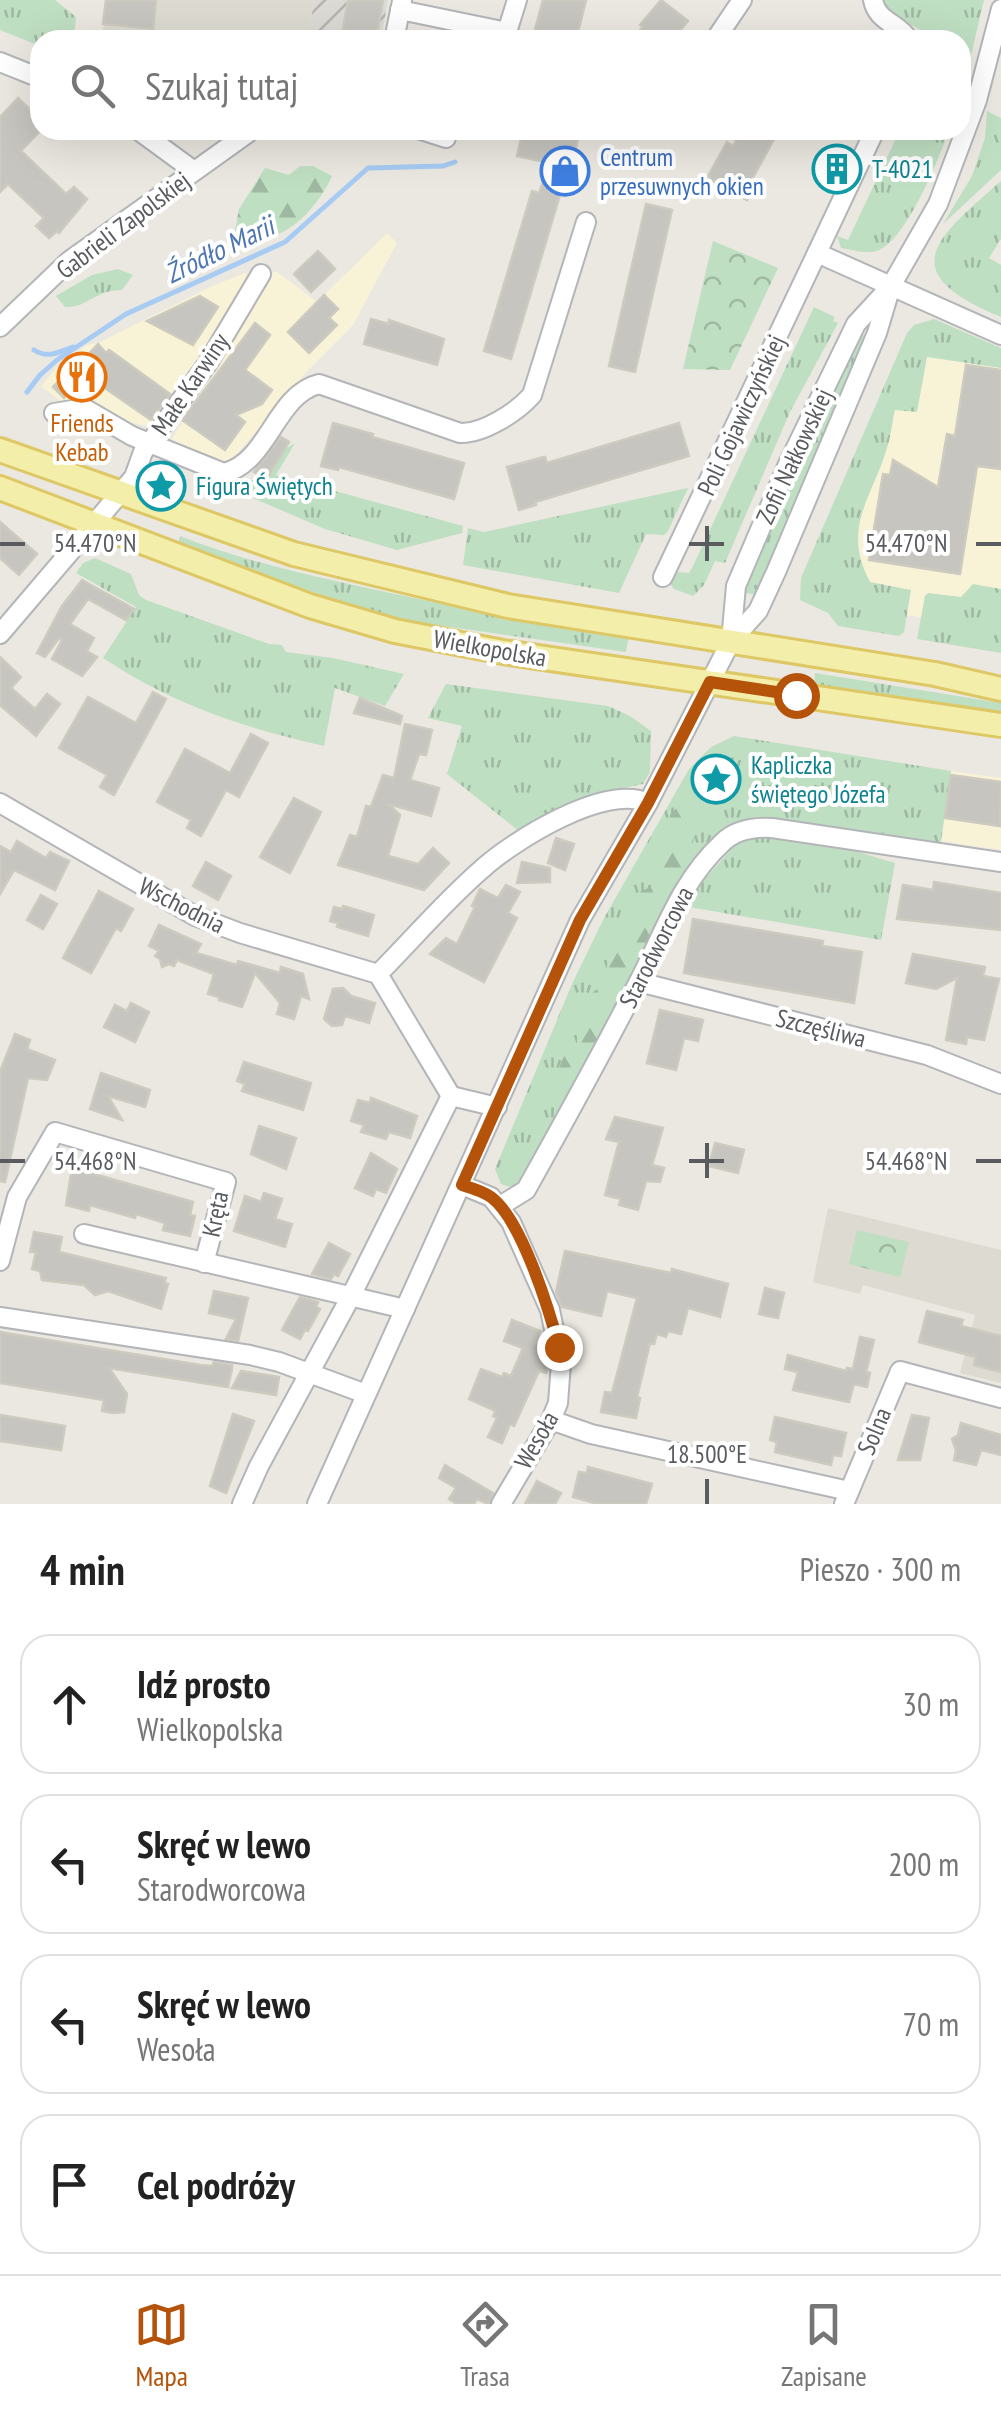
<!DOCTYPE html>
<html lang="pl">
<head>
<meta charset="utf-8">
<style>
  body { margin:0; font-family:"PT Sans Narrow",sans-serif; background:#f6f6f6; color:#222 }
  .stop { position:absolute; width:30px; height:30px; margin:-22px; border:8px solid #b45309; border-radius:50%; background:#fff }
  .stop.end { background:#b45309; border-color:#fff; box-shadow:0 2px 10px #0008 }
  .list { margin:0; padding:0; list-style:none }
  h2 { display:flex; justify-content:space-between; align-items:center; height:130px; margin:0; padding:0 40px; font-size:42px }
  h2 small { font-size:32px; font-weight:400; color:#767676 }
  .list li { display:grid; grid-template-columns:65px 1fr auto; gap:30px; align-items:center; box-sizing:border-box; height:140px; margin:0 20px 20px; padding:0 20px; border:2px solid #e0e0e0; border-radius:30px }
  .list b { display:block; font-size:38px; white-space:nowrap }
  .list p { margin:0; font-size:32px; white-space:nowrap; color:#767676 }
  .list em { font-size:32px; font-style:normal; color:#767676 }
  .icon { flex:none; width:55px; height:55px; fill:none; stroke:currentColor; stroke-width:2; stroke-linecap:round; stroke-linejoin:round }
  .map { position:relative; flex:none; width:1001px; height:1504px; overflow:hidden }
  .search { position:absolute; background:#fff; box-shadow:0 10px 40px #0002; left:30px; right:30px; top:30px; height:110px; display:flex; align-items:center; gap:25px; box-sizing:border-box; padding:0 35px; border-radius:30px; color:#767676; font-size:38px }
  .sheet { height:770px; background:#fff }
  nav { display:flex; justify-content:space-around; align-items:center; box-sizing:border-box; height:140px; border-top:2px solid #e0e0e0; background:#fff; font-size:28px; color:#767676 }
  nav a { display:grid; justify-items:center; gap:5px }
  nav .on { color:#b45309 }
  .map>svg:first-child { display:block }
  .commercial { fill:#f8f3d7 }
  .industrial { fill:url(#industrial-furrows) }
  .education { fill:#dcdad1 }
  .grass { fill:url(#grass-tufts) }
  .forest { fill:url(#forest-firs) }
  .park { fill:url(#park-crowns) }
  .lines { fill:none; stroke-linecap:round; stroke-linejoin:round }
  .stream { stroke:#a7cbf3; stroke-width:5 }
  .building { fill:#c7c5bf; stroke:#cdcabf; stroke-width:2.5 }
  .minor-casing { stroke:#b3b5b9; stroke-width:22 }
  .major-casing { stroke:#dec765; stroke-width:28 }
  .minor { stroke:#fff; stroke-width:18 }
  .major { stroke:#f4eeab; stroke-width:22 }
  .route { stroke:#b45309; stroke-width:12 }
  .ticks { fill:none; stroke:#595b5f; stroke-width:4 }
  .labels { text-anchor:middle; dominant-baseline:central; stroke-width:8; stroke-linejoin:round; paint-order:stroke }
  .shop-label { font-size:25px; fill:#366cbe; stroke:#fff; text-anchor:start }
  .culture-label { font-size:25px; fill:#0d838f; stroke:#fff; text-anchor:start }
  .street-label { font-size:25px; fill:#595b5f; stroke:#fff }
  .food-label { font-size:25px; fill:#c56008; stroke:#fff }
  .water-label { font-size:28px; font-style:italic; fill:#4e76b2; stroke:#fff }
  .ticks-label { font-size:25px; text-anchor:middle; fill:#595b5f; stroke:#fff; stroke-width:8; stroke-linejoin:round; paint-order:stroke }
</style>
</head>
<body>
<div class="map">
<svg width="1001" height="1504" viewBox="0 0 1001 1504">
  <defs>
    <pattern id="industrial-furrows" width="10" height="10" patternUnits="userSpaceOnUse" patternTransform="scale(2.5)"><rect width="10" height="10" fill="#dbdad5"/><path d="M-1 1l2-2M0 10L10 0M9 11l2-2" fill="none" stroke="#b5b4b0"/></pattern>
    <pattern id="grass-tufts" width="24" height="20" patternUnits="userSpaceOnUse" patternTransform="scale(2.5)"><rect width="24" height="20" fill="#bfdfc2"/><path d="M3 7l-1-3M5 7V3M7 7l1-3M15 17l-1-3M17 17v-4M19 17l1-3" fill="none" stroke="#9eb8a1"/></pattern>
    <pattern id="forest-firs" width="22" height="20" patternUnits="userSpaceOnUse" patternTransform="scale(2.5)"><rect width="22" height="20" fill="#bfdfc2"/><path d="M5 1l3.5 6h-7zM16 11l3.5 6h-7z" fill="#9eb8a1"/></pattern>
    <pattern id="park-crowns" width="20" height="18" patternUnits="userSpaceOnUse" patternTransform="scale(2.5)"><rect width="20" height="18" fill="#bfdfc2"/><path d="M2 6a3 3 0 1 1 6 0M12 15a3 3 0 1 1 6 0" fill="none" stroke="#9eb8a1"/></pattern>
  </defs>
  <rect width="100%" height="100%" fill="#eae8e0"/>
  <g class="commercial">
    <polygon points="387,233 397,243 353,325 312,366 226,467 168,445 200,393 197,390 223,352 226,352 269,274 276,271 317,302"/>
    <polygon points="247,272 236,312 198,368 190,372 151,427 71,409 41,386 56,368 87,345 98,343 208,288"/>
    <polygon points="907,333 1001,351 1001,630 850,606 847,555"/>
    <polygon points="951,771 1001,778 1001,850 941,841"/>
  </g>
  <polygon class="industrial" points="314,0 388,0 381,40 308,40"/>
  <g class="education">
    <polygon points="106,0 314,0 308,40 102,40"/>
    <polygon points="828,1208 1001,1250 1001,1383 960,1373 975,1315 863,1285 860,1294 813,1282"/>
  </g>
  <g class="grass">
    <polygon points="0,0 55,0 76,17 74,40 40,40 40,46 0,30"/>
    <polygon points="882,0 984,0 963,89 961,40 927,40 928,34 887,12"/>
    <polygon points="987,111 1001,118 1001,170 943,224 972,176 985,138"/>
    <path d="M900 130H949C939 159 907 238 879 250 868 255 853 250 841 248L837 236 848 240Z"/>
    <path d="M1001 181V239L989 258 1001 265V317C892 272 935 239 1001 181Z"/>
    <path d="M118 269 133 275 122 290C94 290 88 308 65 307L56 296 92 275Z"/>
    <polygon points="814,307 835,317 833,321 838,323 790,412 725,563 715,561 704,585 693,596 674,589 671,585 677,572 689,573 693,566"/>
    <path d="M934 319 1001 348V368L927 357 917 412 895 410C892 422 891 436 887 448 872 499 841 527 870 582L911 590 904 632 899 636 838 626 828 613 800 600 801 578 907 333 914 325Z"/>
    <polygon points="856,332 867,337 758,595 744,593"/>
    <polygon points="295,443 276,475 463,526 462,533 397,550 325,529 232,489 254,479 257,474 266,480 275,468 263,459 278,460 285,449"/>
    <polygon points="688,488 668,531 664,535 646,534 619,593 463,565 468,528 484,532"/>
    <path d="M180 536C243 561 307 575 372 589 458 608 542 623 629 635L626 652 386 618 178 545Z"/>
    <path d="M95 558 131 574 139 595 146 600 269 644 282 645 286 652 333 658 404 674 385 706 335 688 324 746C242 727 174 705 103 658L136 607 76 573 83 563Z"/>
    <polygon points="973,584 1001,589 1001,653 917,639 925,596 928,593 961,597"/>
    <polygon points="815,673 1001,703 1001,716 814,686"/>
    <polygon points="446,684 608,706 630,716 651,731 650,772 643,784 586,796 520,832 447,774 462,726 428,718"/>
    <path d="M734 736 951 771 941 841 935 847C900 841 763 810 738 822 707 838 683 871 667 901 649 934 640 974 617 1003L520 1182 510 1187 501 1184 495 1169 572 984 604 918 689 769 711 747Z"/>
    <polygon points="760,837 835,845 895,863 881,940 689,907 700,884 736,844"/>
  </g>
  <g class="forest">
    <path d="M300 166H313L332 176C320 203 292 237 259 239 251 240 242 238 234 237L239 209 265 168 289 175Z"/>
    <path d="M681 803 694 815 697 829 685 867 659 915 631 985 617 1003 570 1091C551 1076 560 1055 577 1044 577 1029 579 1015 591 1005L589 995C615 978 602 976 610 953 613 943 627 927 635 921V907L641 891 654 886 658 878 653 865 655 853 670 839V815Z"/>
  </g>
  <g class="park">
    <polygon points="713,241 778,268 730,370 683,369"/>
    <polygon points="857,1230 909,1242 900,1277 849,1264"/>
  </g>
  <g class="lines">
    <g class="stream">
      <path d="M34 350C48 359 59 352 73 347"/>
      <polyline points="27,392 40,375 57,360 126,314 285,242 368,168 443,166 455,162"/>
    </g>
  </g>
  <g class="building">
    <polygon points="106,0 156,0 153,29 103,24"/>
    <polygon points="348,0 383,0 376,40 341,40"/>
    <polygon points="543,0 586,0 576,40 533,37"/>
    <polygon points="661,0 688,21 672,40 632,40 643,27 640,25"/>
    <polygon points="18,98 40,119 40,131 21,151 66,194 74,187 87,199 59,233 57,231 49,238 36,226 44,218 8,184 0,192 0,117"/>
    <polygon points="523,130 562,130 579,134 569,179 565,178 511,359 484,351 532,191 539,193 550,163 517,156"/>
    <polygon points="742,130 779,130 751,181 756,183 747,200 707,178 727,142 733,146"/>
    <polygon points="646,204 672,210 635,372 609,366"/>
    <polygon points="318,251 335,269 311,292 294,274"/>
    <polygon points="324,295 338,309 329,318 337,325 309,353 288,332"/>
    <polygon points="200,296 218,307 193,345 147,321"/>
    <polygon points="371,319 389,324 389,320 444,339 437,365 364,344"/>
    <polygon points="255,323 270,335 245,370 272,390 262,404 236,415 245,422 225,450 182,420"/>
    <polygon points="98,344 106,353 109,350 170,394 151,420 89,377 80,386 74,380 77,383 64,398 53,387 67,373 69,375"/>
    <polygon points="966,365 1001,370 1001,469 977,466 960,574 869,560 883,474 890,475 893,460 938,487 947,434 955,436"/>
    <polygon points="333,423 373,434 372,437 464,463 454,499 339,467 338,470 321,466"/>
    <polygon points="679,423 689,456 535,502 536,505 519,510 507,467 540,458 545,457 547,463"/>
    <polygon points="281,437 289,442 266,480 254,472"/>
    <polygon points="0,522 37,554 19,575 0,558"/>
    <polygon points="82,580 134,609 126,620 88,599 70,624 94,638 87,651 97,657 82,676 52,659 62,640 59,638 45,657 37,653 62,606"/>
    <polygon points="0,657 21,677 11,688 35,709 47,694 60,704 36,736 0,705"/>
    <polygon points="153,692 166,699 114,795 100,787 107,775 59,748 88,697 136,723"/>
    <polygon points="360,698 402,716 400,724 354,713"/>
    <polygon points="405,724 432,730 426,755 419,754 410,780 439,788 431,816 388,804 400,815 388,856 418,864 433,848 449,863 424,890 338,865 350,835 357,837 366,806 371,807 383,775 394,778"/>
    <polygon points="251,734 268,743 239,797 226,790 201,836 187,828 191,820 157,802 185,749 230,773"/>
    <polygon points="951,775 1001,782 1000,826 945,818"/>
    <polygon points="294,798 321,812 290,873 260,857"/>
    <polygon points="556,838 574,844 565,870 548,863"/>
    <polygon points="17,841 46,858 50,852 69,861 55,890 14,870 0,894 0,846 11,852"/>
    <polygon points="206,862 231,876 218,900 193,886"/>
    <polygon points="522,862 550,868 550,882 517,883"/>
    <polygon points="934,882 1001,893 1001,930 897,919 903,885 933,890"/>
    <polygon points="506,885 520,892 508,913 517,918 484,982 430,954 446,938 457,944 475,907 472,906 480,889 498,898"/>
    <polygon points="99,891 133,909 121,931 116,928 91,973 63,958"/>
    <polygon points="41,895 57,904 43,929 27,920"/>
    <polygon points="343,906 374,915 368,936 337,927 338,923 330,921 334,907 342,909"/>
    <polygon points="693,919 823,941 822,946 862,952 854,1003 684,973"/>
    <polygon points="159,925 201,944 196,953 237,965 238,961 280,973 281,967 303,974 309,999 301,996 294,1019 277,1014 280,1003 255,973 242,1007 219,1000 219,997 208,994 214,974 177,960 174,966 169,964 162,967 160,959 155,956 159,951 149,946"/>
    <polygon points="913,954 985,967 983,976 999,979 984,1040 967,1037 966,1044 946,1040 957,978 936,989 906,983"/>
    <polygon points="343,988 351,996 375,1003 369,1023 345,1016 342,1025 332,1026 324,1019 333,989"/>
    <polygon points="131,1003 149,1012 135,1042 104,1027 115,1005 127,1011"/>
    <polygon points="660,1010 703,1020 698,1041 684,1038 676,1070 647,1063"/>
    <polygon points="15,1034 30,1040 27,1049 55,1060 47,1080 28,1078 5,1182 0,1181 0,1072"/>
    <polygon points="244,1062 311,1083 303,1110 242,1091 245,1084 237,1081"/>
    <polygon points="101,1073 150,1090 145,1107 108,1096 122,1120 90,1109"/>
    <polygon points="371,1098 417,1116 410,1138 389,1132 386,1139 361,1132 364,1125 351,1121 358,1100 370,1103"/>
    <polygon points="615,1117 663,1128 652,1165 664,1168 660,1182 646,1181 638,1210 619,1205 621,1199 605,1195 619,1142 606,1139"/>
    <polygon points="259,1126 296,1138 286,1169 251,1154"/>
    <polygon points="715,1143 744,1150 738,1173 709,1166"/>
    <polygon points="371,1153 397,1169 386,1193 376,1189 373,1196 355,1188"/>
    <polygon points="72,1168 193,1202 190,1215 195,1216 190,1236 163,1230 165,1223 136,1214 135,1218 90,1205 89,1211 66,1205"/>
    <polygon points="264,1193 282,1199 275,1219 292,1224 285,1247 234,1231 245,1196 261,1202"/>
    <polygon points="34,1232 62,1237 59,1252 166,1278 164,1283 168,1284 161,1309 108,1291 95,1295 84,1285 42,1280 40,1271 32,1269 36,1252 30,1252"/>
    <polygon points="329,1243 350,1254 338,1276 334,1274 331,1279 312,1274"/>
    <polygon points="565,1251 671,1273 672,1269 728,1284 720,1317 688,1308 681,1334 668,1331 666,1337 657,1334 654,1344 650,1343 637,1397 640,1398 636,1418 601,1412 605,1392 612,1393 637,1298 607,1291 601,1316 562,1307 556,1292"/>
    <polygon points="765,1288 784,1293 778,1318 759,1314"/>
    <polygon points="214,1291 248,1298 238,1341 226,1339 236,1319 209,1313"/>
    <polygon points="300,1297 318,1302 316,1307 320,1309 308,1331 305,1330 300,1339 282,1330"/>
    <polygon points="927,1311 963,1320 961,1326 1001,1336 1001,1372 974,1365 976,1357 919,1342"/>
    <polygon points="512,1320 540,1331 535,1344 545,1348 548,1367 546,1373 539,1371 514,1426 510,1424 502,1443 488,1437 497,1418 493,1416 496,1411 469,1399 481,1369 502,1377 504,1373 511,1376 523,1348 504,1341"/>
    <polygon points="0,1332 200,1365 212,1366 214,1362 232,1365 232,1369 228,1387 109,1368 127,1394 124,1412 113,1413 102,1411 104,1400 0,1383"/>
    <polygon points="860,1337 874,1340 866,1372 870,1373 867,1387 854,1384 849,1402 793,1390 798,1372 785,1369 788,1355 846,1371 847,1368 853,1369"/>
    <polygon points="241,1371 279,1377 276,1395 232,1388"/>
    <polygon points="233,1414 254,1421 226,1493 210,1486"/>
    <polygon points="0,1415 65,1426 61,1450 0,1441"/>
    <polygon points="912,1415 929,1418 920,1460 898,1460"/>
    <polygon points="775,1417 846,1433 841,1456 833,1455 831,1465 775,1452 777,1442 770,1440"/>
    <polygon points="961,1423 1001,1435 1001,1455 981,1450 976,1465 954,1460 956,1450 952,1439 958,1435"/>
    <polygon points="445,1465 493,1493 489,1504 477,1499 474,1504 457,1504 449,1499 456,1488 439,1478"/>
    <polygon points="588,1467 652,1484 646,1504 597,1504 573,1497 579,1472 587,1473"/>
    <polygon points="537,1481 561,1493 555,1504 525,1504"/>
  </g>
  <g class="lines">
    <g class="minor-casing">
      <g id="minor">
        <path d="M873 0C877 22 899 23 909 40"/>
        <polyline points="400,10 507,32 517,0"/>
        <polyline points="394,40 402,1"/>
        <polyline points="715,40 742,0"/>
        <polyline points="0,62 40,78"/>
        <polyline points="138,130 194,171"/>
        <polyline points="421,130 446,138"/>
        <polyline points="875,130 817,253 1001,335"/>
        <polyline points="0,327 69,261 252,130"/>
        <path d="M54 413 84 408 132 436 224 473C269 462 275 395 319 384L460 433C483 434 517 412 532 395L586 222"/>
        <polyline points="663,577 817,253"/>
        <polyline points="0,634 134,477 143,452 208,363 261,274"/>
        <polyline points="731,641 736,586 788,464 856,324 891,286 938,204 977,100 1001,9"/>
        <polyline points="0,803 195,916 240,933 378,974 451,1096"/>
        <path d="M378 974C412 940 445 901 482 869 514 840 606 783 648 803"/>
        <polyline points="639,982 927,1055 1001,1084"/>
        <polyline points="451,1096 497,1107"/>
        <polyline points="462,1185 491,1197 511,1222 550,1310 561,1363 558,1403 551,1420 501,1504"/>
        <path d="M500 1206 526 1190C564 1122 601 1055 636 987 663 937 679 883 722 843 735 830 754 827 772 828L1001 862"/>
        <polyline points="84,1234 405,1309"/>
        <polyline points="0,1261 17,1197 55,1132 226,1182 204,1263"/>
        <polyline points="0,1317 250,1355 279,1362 366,1394"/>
        <polyline points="551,1420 591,1434 849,1491"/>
        <polyline points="242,1504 259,1466 350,1298 451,1096"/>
        <polyline points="317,1504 580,920 648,803 731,641 758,611 776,572 877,333 891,286"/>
        <polyline points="844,1504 900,1371 1001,1398"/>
      </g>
    </g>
    <g class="major-casing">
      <g id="major">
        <polyline points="0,450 294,554 508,606 935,674 1001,689"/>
        <polyline points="0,488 310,606 395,631 503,652 1001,725"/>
      </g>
    </g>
    <use href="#minor" class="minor"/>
    <use href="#major" class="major"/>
  </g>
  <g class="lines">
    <path class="route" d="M559 1347C549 1310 522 1220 491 1197 483 1191 472 1188 462 1185L580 920 648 803 710 682 796 695"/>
  </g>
  <path class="ticks" d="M707 526V561M0 544H25M689 544H724M976 544H1001M707 1143V1178M0 1161H25M689 1161H724M976 1161H1001M707 1479V1504"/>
  <defs>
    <g id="building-ring" transform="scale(2.5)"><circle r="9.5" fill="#fff" stroke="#0f9aa8" stroke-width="1.5"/><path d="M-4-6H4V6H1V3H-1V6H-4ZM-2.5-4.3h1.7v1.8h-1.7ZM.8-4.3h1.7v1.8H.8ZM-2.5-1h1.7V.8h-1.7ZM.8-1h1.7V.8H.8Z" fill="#0f9aa8"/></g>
    <g id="shop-ring" transform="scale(2.5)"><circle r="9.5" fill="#fff" stroke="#3f7fe0" stroke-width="1.5"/><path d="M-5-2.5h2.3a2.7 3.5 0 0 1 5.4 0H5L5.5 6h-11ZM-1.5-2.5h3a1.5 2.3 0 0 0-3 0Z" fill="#3f7fe0"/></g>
    <g id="restaurant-ring" transform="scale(2.5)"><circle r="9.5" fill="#fff" stroke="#e8710a" stroke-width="1.5"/><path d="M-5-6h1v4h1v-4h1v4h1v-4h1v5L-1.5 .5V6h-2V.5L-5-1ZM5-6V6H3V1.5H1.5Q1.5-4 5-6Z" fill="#e8710a"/></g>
    <g id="sight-ring" transform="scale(2.5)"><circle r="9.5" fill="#fff" stroke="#0f9aa8" stroke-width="1.5"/><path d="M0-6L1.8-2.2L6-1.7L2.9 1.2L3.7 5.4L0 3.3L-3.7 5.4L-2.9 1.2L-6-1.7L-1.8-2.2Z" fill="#0f9aa8"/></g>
  </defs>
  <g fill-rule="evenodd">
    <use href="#building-ring" x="837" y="169"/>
    <use href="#shop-ring" x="565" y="171"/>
    <use href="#restaurant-ring" x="82" y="377"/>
    <use href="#sight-ring" x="161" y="486"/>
    <use href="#sight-ring" x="716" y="779"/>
  </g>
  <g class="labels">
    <g class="shop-label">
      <text x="600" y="157">Centrum<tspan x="600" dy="29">przesuwnych okien</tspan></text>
    </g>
    <g class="culture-label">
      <text x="872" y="169">T-4021</text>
      <text x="196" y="486">Figura Świętych</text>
      <text x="751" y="765">Kapliczka<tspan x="751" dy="29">świętego Józefa</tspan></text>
    </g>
    <g class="street-label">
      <text transform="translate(123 225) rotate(-37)">Gabrieli Zapolskiej</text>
      <text transform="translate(190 384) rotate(-56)">Małe Karwiny</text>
      <text transform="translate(741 415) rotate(-65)">Poli Gojawiczyńskiej</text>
      <text transform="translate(794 456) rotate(-65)">Zofii Nałkowskiej</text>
      <text transform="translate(490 648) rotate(10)">Wielkopolska</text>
      <text transform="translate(182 905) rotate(27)">Wschodnia</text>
      <text transform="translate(656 947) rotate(-63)">Starodworcowa</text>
      <text transform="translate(821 1028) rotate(14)">Szczęśliwa</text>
      <text transform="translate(215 1214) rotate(-78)">Kręta</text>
      <text transform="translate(874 1431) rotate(-67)">Solna</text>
      <text transform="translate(536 1440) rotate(-60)">Wesoła</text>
    </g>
    <g class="food-label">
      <text x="82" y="423">Friends<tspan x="82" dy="29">Kebab</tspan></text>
    </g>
    <g class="water-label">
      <text transform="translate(219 249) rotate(-26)">Źródło Marii</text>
    </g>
  </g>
  <g class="ticks-label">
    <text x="95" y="552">54.470°N</text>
    <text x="906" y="552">54.470°N</text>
    <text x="95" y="1170">54.468°N</text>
    <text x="906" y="1170">54.468°N</text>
    <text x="707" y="1463">18.500°E</text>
  </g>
</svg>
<div class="stop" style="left:796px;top:695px"></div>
<div class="stop end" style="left:559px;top:1347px"></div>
<div class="search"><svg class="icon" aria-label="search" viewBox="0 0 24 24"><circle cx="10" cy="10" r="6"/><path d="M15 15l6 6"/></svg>Szukaj tutaj</div>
</div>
<section class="sheet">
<h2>4 min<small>Pieszo · 300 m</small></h2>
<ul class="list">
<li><svg class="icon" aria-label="ahead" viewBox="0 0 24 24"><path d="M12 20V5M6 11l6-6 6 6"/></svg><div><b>Idź prosto</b><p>Wielkopolska</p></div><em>30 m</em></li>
<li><svg class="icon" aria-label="left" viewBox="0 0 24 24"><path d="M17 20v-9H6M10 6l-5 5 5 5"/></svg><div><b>Skręć w lewo</b><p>Starodworcowa</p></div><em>200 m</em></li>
<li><svg class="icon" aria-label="left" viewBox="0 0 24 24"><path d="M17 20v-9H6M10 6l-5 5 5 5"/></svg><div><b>Skręć w lewo</b><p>Wesoła</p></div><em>70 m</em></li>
<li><svg class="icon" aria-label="arrive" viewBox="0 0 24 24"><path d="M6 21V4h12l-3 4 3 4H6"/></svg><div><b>Cel podróży</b></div></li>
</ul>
</section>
<nav>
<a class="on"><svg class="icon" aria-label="map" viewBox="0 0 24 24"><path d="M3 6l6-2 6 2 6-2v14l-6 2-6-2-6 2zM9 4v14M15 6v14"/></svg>Mapa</a>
<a><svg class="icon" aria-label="directions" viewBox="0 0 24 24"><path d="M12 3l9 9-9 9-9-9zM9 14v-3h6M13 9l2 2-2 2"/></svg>Trasa</a>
<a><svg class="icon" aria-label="saved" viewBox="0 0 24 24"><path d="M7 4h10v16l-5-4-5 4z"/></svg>Zapisane</a>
</nav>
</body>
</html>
